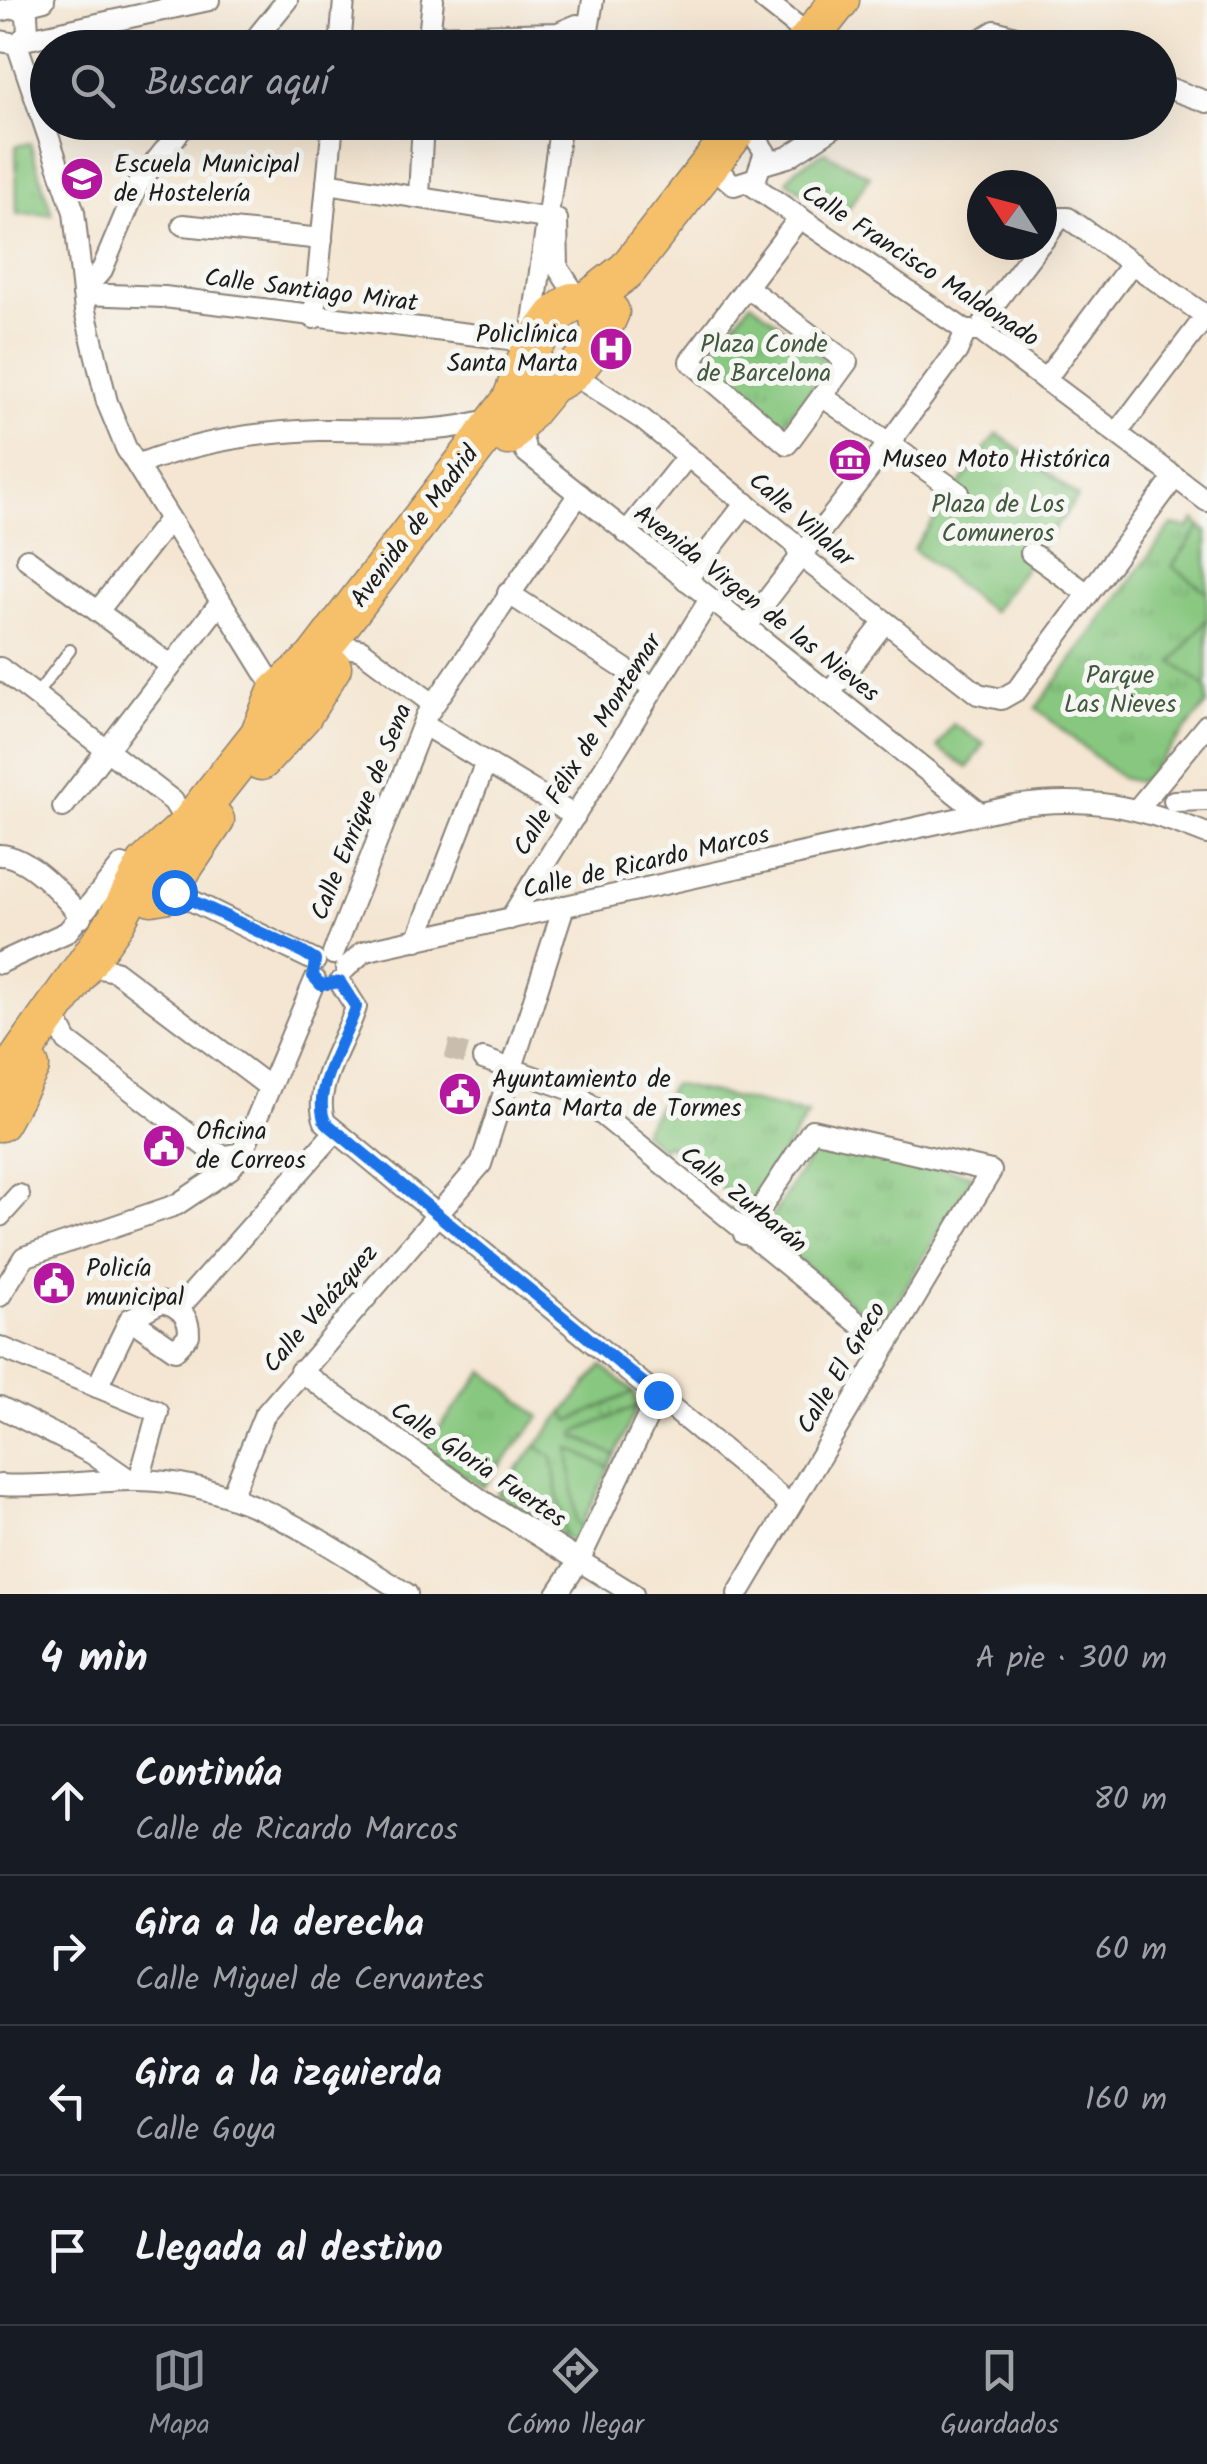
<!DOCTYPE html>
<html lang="es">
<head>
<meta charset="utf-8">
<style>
  body { margin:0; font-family:Kalam,sans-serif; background:#242831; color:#f1f3f6 }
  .compass { position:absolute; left:967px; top:170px; width:90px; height:90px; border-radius:50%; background:#171b24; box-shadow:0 10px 40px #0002; rotate:306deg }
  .stop { position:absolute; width:30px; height:30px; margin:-22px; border:8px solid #1a73e8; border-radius:50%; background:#fff }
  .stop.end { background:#1a73e8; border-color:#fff; box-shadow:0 2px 10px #0008 }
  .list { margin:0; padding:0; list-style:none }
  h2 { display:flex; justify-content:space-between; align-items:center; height:130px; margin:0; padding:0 40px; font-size:42px }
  h2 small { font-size:32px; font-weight:400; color:#9ea1a6 }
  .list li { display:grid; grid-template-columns:65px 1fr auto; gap:30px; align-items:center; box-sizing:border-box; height:150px; padding:0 40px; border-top:2px solid #363941 }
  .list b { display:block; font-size:38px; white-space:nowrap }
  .list p { margin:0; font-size:32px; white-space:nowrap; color:#9ea1a6 }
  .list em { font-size:32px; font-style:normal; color:#9ea1a6 }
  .icon { flex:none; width:55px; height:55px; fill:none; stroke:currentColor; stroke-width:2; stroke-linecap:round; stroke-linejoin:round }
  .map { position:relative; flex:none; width:1207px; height:1594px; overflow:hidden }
  .search { position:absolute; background:#171b24; box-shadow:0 10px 40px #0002; left:30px; right:30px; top:30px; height:110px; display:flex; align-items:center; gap:25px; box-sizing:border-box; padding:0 35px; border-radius:55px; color:#9ea1a6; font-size:38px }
  .sheet { height:730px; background:#171b24 }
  nav { display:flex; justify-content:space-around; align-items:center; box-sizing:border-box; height:140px; border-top:2px solid #363941; background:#171b24; font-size:28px; color:#9ea1a6 }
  nav a { display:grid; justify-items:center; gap:5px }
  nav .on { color:#8c9099 }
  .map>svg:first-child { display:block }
  .grass { fill:url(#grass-tufts); stroke:#52724e; stroke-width:2.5 }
  .garden { fill:#87c77f; stroke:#52724e; stroke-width:2.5 }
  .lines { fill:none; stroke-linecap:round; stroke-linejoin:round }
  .street-tunnel { stroke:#c9beae; stroke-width:20; stroke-dasharray:20 10; stroke-linecap:butt }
  .lane-casing { stroke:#888177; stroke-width:14 }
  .street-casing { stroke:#888177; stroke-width:24 }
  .highway-casing { stroke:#888177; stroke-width:41 }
  .lane { stroke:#fff; stroke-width:10 }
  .street { stroke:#fff; stroke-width:20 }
  .highway { stroke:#f6c06b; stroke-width:38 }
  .route { stroke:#1a73e8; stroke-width:12 }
  .labels { text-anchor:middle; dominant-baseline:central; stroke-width:10; stroke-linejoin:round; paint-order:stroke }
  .poi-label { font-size:25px; fill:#1c1c1c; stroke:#f6f6f2; text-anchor:start }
  .street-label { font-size:25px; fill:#1c1c1c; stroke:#f6f6f2 }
  .park-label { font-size:25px; fill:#41583f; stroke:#f6f6f2 }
</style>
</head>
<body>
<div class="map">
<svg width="1207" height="1594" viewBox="0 0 1207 1594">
  <defs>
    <pattern id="grass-tufts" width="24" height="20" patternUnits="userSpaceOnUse" patternTransform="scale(2.5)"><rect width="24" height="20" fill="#87c77f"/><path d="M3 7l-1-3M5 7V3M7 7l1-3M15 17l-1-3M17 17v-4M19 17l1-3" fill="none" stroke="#74aa6d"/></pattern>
  </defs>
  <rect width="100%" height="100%" fill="#f6f6f2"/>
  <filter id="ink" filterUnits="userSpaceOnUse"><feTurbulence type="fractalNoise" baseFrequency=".01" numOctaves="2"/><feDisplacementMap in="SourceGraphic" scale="20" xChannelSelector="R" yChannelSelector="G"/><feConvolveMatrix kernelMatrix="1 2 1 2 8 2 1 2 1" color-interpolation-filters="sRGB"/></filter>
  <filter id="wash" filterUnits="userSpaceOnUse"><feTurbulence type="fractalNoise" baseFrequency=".0048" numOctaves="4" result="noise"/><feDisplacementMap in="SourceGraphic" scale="40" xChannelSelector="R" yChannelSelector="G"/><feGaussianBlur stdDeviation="2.25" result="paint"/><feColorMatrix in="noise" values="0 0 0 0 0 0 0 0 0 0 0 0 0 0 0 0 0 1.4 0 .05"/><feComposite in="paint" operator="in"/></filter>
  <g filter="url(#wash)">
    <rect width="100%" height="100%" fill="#f4e6d2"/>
    <g class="grass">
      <polygon points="30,143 52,214 17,214 16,146"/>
      <polygon points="824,152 870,176 840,221 787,181 796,169"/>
      <polygon points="751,302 830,364 783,425 705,360"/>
      <polygon points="997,433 1078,497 992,612 913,549"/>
      <polygon points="1195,520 1201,527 1173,566 1207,592 1207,619 1174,662 1207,688 1207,704 1148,775 1138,782 1121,778 1036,708 1172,525 1189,528"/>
      <polygon points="673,1084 808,1114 744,1215 726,1202 730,1195 667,1144 662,1149 642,1132"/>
      <polygon points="820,1140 974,1175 881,1328 763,1231"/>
      <polygon points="602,1366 634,1392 638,1406 573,1542 497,1494"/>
      <polygon points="484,1371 540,1417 483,1487 423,1449"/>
    </g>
    <g class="garden">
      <polygon points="1201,527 1207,532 1207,592 1172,566"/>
      <polygon points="1207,619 1207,682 1204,686 1173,662"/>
      <polygon points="953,724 984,744 968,768 937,747"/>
      <polygon points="602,1366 634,1392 570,1421 564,1413"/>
      <polygon points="638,1406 615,1455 575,1436 576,1432"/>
      <polygon points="536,1446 552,1457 565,1538 497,1494"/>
      <polygon points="569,1448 609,1468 581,1526 576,1523"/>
    </g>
  </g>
  <g filter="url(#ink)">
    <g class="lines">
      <polyline class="street-tunnel" points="447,1049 483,1059"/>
      <g class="lane-casing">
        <polyline id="lane" points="36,695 70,650"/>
      </g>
      <g class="street-casing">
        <g id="street">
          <polyline points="764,0 811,37"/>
          <polyline points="0,11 44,0"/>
          <polyline points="428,36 558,33 577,25"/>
          <polyline points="24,40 209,0"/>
          <polyline points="0,41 17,44 28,34 27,14 15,7"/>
          <polyline points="17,44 74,212 85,311 107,402 126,448 277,692"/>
          <polyline points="428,46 433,0"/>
          <polyline points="248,48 287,0"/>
          <polyline points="340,48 344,0"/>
          <polyline points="585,48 593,0"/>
          <polyline points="967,48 995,31 1054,48"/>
          <polyline points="1160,85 1207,102"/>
          <polyline points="710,164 734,185 756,178 765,152 745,122"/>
          <polyline points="764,164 788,157 842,122"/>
          <polyline points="327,183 557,220"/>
          <polyline points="749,183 966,331 980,331 1207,501"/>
          <polyline points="419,195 423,122"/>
          <polyline points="557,220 558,268 579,300"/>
          <polyline points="183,225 322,239"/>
          <polyline points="1042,242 1060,218 1068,218 1206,316 1117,433"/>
          <polyline points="748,288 847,362 787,444 690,361 800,217"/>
          <polyline points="83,290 102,270 138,184 187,122"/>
          <polyline points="83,294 164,297 510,339 530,349"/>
          <polyline points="314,318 333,122"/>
          <polyline points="980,331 995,303 1039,245"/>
          <polyline points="530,343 561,122"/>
          <polyline points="571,373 642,419 793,542 801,556 978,694 1001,699 1017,690 1175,477"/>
          <polyline points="1045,380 1132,263"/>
          <polyline points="822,396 959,493"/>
          <polyline points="518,423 526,452 980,813"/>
          <path d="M139 464C197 442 256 432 318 430 375 429 440 436 494 418"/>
          <polyline points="626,533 686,458"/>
          <polyline points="1031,553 1088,594"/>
          <polyline points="27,559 170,665"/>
          <polyline points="686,580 746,503"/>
          <polyline points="508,593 654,688"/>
          <polyline points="98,611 169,520"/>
          <polyline points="746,627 889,443 957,351 966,331"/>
          <polyline points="347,647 361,650 433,704"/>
          <polyline points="0,668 173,801 188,825"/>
          <polyline points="829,694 885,622"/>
          <polyline points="424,725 575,816"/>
          <polyline points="1174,801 1207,800"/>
          <polyline points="63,807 219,604"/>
          <polyline points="1139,807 1207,725"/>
          <path d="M0 855C29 856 63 895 81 917"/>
          <polyline points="174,892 315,961"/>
          <polyline points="510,919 710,599"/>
          <polyline points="417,940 486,762"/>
          <polyline points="333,954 426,716 579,494"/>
          <polyline points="0,963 67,932 122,865 141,872"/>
          <polyline points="100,968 115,971 269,1087"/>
          <path d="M346 968 363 952 377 948 1014 806C1088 795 1138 806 1207 834"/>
          <path d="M340 982 356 1007C346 1041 311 1088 325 1122L789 1504"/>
          <polyline points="58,1023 67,1041 211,1151 226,1156 242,1153"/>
          <polyline points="483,1059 572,1090 885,1345"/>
          <polyline points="0,1216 19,1195"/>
          <polyline points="0,1296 24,1257 176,1205 230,1169 242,1153 315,980"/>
          <path d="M161 1302C178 1305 190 1316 189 1335L175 1350 130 1319Z"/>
          <polyline points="178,1309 335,1132"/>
          <polyline points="0,1347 158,1412 139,1480"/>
          <polyline points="300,1371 481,1500 633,1594"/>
          <polyline points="97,1387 130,1319"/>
          <polyline points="0,1407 91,1453 130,1480"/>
          <path d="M0 1485C45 1488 87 1481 131 1480 236 1478 322 1541 407 1594"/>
          <polyline points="231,1497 264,1416 481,1164 564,906"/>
          <polyline points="557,1594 579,1561 658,1395"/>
          <polyline points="738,1594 991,1171 812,1130 744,1234"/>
        </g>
      </g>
      <g class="highway-casing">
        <g id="highway">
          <polyline points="802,48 840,0"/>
          <polyline points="586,302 627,270 743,122"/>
          <path d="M532 368 552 383C581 374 599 338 610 312"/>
          <polyline points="508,436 552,383"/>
          <polyline points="261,761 302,716 332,667"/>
          <polyline points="140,881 151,896 174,892 178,875 215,820"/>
          <polyline points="0,1085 116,921 146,864 188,825 259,735 277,692 314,659 511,401 531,348 555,316 572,302 586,302 598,311 601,332"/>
          <polyline points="0,1122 30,1067"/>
        </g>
      </g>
      <use href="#lane" class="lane"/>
      <use href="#street" class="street"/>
      <use href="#highway" class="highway"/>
    </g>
  </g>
  <g class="lines" filter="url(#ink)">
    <path class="route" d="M174 892 302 952 315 960 313 976 321 985 340 982 356 1007C346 1041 311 1088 325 1122L658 1395"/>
  </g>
  <defs>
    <g id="university-disc" transform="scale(2.25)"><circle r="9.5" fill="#b5179e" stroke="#f6f6f2"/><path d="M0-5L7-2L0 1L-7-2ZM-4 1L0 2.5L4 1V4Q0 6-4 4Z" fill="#fff"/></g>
    <g id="hospital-disc" transform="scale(2.25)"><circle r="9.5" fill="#b5179e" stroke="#f6f6f2"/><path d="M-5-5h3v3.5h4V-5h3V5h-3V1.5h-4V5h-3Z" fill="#fff"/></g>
    <g id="museum-disc" transform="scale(2.25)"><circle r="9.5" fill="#b5179e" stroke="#f6f6f2"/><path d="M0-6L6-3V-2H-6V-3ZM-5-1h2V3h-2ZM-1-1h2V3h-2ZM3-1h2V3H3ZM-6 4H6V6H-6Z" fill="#fff"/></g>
    <g id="civic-disc" transform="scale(2.25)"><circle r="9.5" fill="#b5179e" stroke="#f6f6f2"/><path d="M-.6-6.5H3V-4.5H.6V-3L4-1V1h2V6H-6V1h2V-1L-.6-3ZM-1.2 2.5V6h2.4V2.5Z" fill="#fff"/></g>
  </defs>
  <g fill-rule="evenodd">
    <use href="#university-disc" x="82" y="179"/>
    <use href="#hospital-disc" x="611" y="349"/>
    <use href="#museum-disc" x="850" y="460"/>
    <use href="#civic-disc" x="460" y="1094"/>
    <use href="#civic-disc" x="164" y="1146"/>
    <use href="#civic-disc" x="54" y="1283"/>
  </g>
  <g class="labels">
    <g class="poi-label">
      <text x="114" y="165">Escuela Municipal<tspan x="114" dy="29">de Hostelería</tspan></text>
      <text x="578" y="335" text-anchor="end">Policlínica<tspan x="578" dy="29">Santa Marta</tspan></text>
      <text x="882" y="460">Museo Moto Histórica</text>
      <text x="492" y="1080">Ayuntamiento de<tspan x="492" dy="29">Santa Marta de Tormes</tspan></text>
      <text x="196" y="1132">Oficina<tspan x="196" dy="29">de Correos</tspan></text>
      <text x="86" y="1269">Policía<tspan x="86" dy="29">municipal</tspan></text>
    </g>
    <g class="street-label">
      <text transform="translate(920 266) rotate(33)">Calle Francisco Maldonado</text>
      <text transform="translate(311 291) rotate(7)">Calle Santiago Mirat</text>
      <text transform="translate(801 520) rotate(41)">Calle Villalar</text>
      <text transform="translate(415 527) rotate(-53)">Avenida de Madrid</text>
      <text transform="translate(756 604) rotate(38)">Avenida Virgen de las Nieves</text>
      <text transform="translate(588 745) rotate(-58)">Calle Félix de Montemar</text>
      <text transform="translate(362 812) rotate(-68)">Calle Enrique de Sena</text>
      <text transform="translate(646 863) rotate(-13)">Calle de Ricardo Marcos</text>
      <text transform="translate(743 1200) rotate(39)">Calle Zurbarán</text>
      <text transform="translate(321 1309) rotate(-49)">Calle Velázquez</text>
      <text transform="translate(842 1368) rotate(-59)">Calle El Greco</text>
      <text transform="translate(478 1465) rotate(34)">Calle Gloria Fuertes</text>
    </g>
    <g class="park-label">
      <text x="764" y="345">Plaza Conde<tspan x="764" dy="29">de Barcelona</tspan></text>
      <text x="998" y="505">Plaza de Los<tspan x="998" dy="29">Comuneros</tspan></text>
      <text x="1120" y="676">Parque<tspan x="1120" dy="29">Las Nieves</tspan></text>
    </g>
  </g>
</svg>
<svg class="compass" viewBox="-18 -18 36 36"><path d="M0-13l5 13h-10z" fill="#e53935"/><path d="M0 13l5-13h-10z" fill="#9ea1a6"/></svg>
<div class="stop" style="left:174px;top:892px"></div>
<div class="stop end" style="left:658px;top:1395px"></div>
<div class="search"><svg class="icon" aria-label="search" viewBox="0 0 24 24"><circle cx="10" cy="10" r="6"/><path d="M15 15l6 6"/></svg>Buscar aquí</div>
</div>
<section class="sheet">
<h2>4 min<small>A pie · 300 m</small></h2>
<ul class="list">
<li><svg class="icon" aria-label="ahead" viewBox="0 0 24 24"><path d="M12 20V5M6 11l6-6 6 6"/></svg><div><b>Continúa</b><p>Calle de Ricardo Marcos</p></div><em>80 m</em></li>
<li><svg class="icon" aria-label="right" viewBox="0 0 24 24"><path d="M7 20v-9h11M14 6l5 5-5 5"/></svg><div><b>Gira a la derecha</b><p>Calle Miguel de Cervantes</p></div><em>60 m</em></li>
<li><svg class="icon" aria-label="left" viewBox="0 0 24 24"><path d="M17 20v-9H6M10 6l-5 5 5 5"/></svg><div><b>Gira a la izquierda</b><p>Calle Goya</p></div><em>160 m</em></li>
<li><svg class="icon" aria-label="arrive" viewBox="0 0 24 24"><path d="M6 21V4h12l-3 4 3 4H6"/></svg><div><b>Llegada al destino</b></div></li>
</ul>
</section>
<nav>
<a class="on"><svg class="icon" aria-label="map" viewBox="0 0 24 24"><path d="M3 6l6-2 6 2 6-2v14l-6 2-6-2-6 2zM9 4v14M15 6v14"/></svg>Mapa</a>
<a><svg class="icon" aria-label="directions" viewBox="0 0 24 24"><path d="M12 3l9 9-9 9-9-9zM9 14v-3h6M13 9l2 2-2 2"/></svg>Cómo llegar</a>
<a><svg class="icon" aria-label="saved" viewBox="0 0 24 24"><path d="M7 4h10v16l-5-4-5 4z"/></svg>Guardados</a>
</nav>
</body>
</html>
